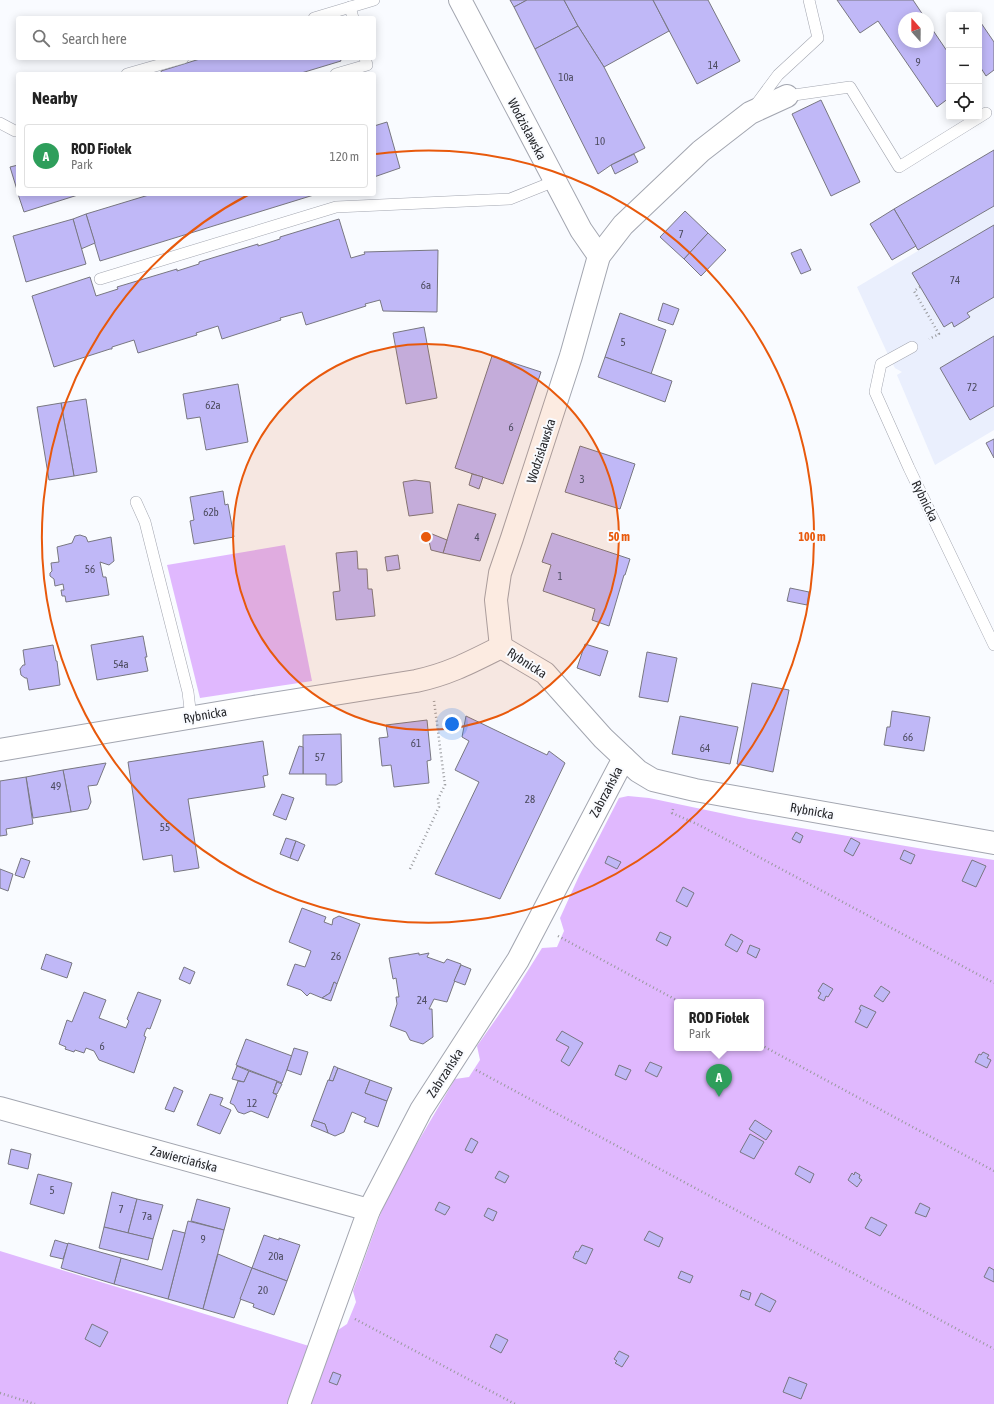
<!DOCTYPE html>
<html lang="en">
<head>
<meta charset="utf-8">
<style>
  body { margin:0; font-family:"Asap Condensed",sans-serif; background:#f6f6f6; color:#222 }
  .controls { position:absolute; right:12px; top:12px; display:grid; overflow:hidden; border-radius:4px; box-shadow:0 2px 10px #0003 }
  .controls button { width:36px; height:36px; display:grid; place-items:center; padding:0; border:0; border-bottom:1px solid #e0e0e0; background:#fff; color:#222; font:20px sans-serif }
  .compass { position:absolute; left:898px; top:12px; width:36px; height:36px; border-radius:50%; background:#fff; box-shadow:0 2px 10px #0003; rotate:339deg }
  .you { position:absolute; left:452px; top:724px; width:14px; height:14px; margin:-10px; border:3px solid #fff; border-radius:50%; background:#1a73e8; box-shadow:0 0 0 6px #1a73e833 }
  .badge { display:grid; place-items:center; width:26px; height:26px; border-radius:50%; background:#0f766e; color:#fff; font-size:13px; font-weight:700 }
  .pin { position:absolute; translate:-50% -33px; filter:drop-shadow(0 1px 2px #0008) }
  .pin::after { content:''; position:absolute; top:21px; width:14px; height:12px; background:inherit; clip-path:polygon(0 0,100% 0,50% 100%) }
  .popup { position:absolute; left:674px; top:999px; width:90px; height:52px; box-sizing:border-box; display:grid; place-content:center; border-radius:4px; background:#fff; filter:drop-shadow(0 1px 3px #0005); font-size:13px; white-space:nowrap; color:#767676 }
  .popup b { font-size:15px; color:#222 }
  .popup::after { content:''; position:absolute; left:50%; top:100%; margin-left:-8px; border:8px solid transparent; border-top-color:#fff }
  .list { margin:0; padding:0; list-style:none }
  h2 { display:flex; justify-content:space-between; align-items:center; height:52px; margin:0; padding:0 16px; font-size:17px }
  h2 small { font-size:13px; font-weight:400; color:#767676 }
  .list li { display:grid; grid-template-columns:26px 1fr auto; gap:12px; align-items:center; box-sizing:border-box; height:64px; margin:0 8px 8px; padding:0 8px; border:1px solid #e0e0e0; border-radius:4px }
  .list b { display:block; font-size:15px; white-space:nowrap }
  .list p { margin:0; font-size:13px; white-space:nowrap; color:#767676 }
  .list em { font-size:13px; font-style:normal; color:#767676 }
  .icon { flex:none; width:22px; height:22px; fill:none; stroke:currentColor; stroke-width:2; stroke-linecap:round; stroke-linejoin:round }
  .map { position:relative; flex:none; width:994px; height:1404px; overflow:hidden }
  .search { position:absolute; background:#fff; box-shadow:0 2px 10px #0003; left:16px; top:16px; width:360px; height:44px; display:flex; align-items:center; gap:10px; box-sizing:border-box; padding:0 14px; border-radius:4px; color:#767676; font-size:15px }
  .panel { position:absolute; background:#fff; box-shadow:0 2px 10px #0003; left:16px; top:72px; width:360px; height:124px; border-radius:4px }
  .map>svg:first-child { display:block }
  .built { fill:#eaeffd }
  .green { fill:#e0b8fe; fill-rule:evenodd }
  .building { fill:#c0b8f7; stroke:#787781 }
  .lines { fill:none; stroke-linecap:round; stroke-linejoin:round }
  .lane-casing { stroke:#a3a6b0; stroke-width:12 }
  .street-casing { stroke:#a3a6b0; stroke-width:24 }
  .path { stroke:#98999d; stroke-width:2.5; stroke-dasharray:1 3; stroke-linecap:butt }
  .lane { stroke:#fff; stroke-width:11 }
  .street { stroke:#fff; stroke-width:22 }
  .ring { fill:none; stroke:#e8590c; stroke-width:2 }
  .labels { text-anchor:middle; dominant-baseline:central; stroke-width:4; stroke-linejoin:round; paint-order:stroke }
  .number-label { font-size:11px; fill:#4c4b5e }
  .street-label { font-size:13px; fill:#26272b; stroke:#f9fbff }
  .centre { fill:#e8590c; stroke:#f9fbff; stroke-width:2 }
  .ring-label { font-size:12px; text-anchor:middle; font-weight:bold; fill:#e8590c; stroke:#f9fbff; stroke-width:4; stroke-linejoin:round; paint-order:stroke }
</style>
</head>
<body>
<div class="map">
<svg width="994" height="1404" viewBox="0 0 994 1404">
  <rect width="100%" height="100%" fill="#f9fbff"/>
  <polygon class="built" points="994,206 994,430 935,465 897,375 902,372 895,368 890,359 857,287"/>
  <g class="green">
    <polygon points="285,545 312,681 200,698 167,565"/>
    <path d="M628 796 649 798 749 819 929 850 994 860V1404H311L338 1330 347 1324 356 1302 353 1291 384 1204 396 1179 455 1079 469 1077 480 1060 477 1046 510 999 542 948 557 947 564 931 560 918 579 876 619 798ZM677 1002H761V1048H677Z"/>
    <polygon points="0,1251 309,1346 287,1404 0,1404"/>
  </g>
  <g class="building">
    <polygon points="510,0 527,0 514,7"/>
    <polygon points="527,0 564,0 578,26 535,49 514,7"/>
    <polygon points="564,0 653,0 669,31 604,67 578,26"/>
    <polygon points="653,0 708,0 740,61 697,84"/>
    <polygon points="837,0 913,0 925,18 904,18 904,42 928,42 928,23 949,54 949,98 937,107 878,21 860,33"/>
    <polygon points="979,20 994,42 994,70 986,76 979,65"/>
    <polygon points="578,26 604,67 645,148 611,165 598,174 535,49"/>
    <polygon points="203,58 340,58 341,61 298,74 162,74 161,71"/>
    <polygon points="821,100 860,182 831,196 792,114"/>
    <polygon points="387,122 400,168 374,177 374,126"/>
    <polygon points="994,150 994,206 918,250 894,209"/>
    <polygon points="634,154 638,162 615,174 611,165"/>
    <polygon points="18,165 18,193 10,167"/>
    <polygon points="18,194 81,194 24,212"/>
    <polygon points="152,194 317,194 100,261 86,214"/>
    <polygon points="894,209 916,246 892,260 870,224"/>
    <polygon points="685,211 708,233 684,259 660,237"/>
    <polygon points="86,214 95,243 81,249 73,219"/>
    <polygon points="73,219 86,264 26,282 13,236"/>
    <polygon points="339,219 351,258 365,254 364,252 438,250 437,312 383,311 380,300 365,304 366,306 306,325 302,312 280,318 281,320 222,339 218,326 196,333 197,335 138,353 134,340 112,347 112,349 110,349 54,367 32,296 90,277 96,296 118,289 117,287 177,269 177,271 199,264 199,262 258,244 258,246 280,239 280,237"/>
    <polygon points="994,225 994,297 967,313 970,317 954,327 952,322 944,327 912,273"/>
    <polygon points="708,233 726,250 701,276 684,259"/>
    <polygon points="801,249 811,270 801,274 791,253"/>
    <polygon points="663,303 679,309 673,325 658,320"/>
    <polygon points="620,313 666,330 651,374 605,357"/>
    <polygon points="424,327 437,398 406,404 393,333"/>
    <polygon points="994,336 994,406 970,420 940,368"/>
    <polygon points="492,356 541,372 503,484 455,468"/>
    <polygon points="605,357 672,381 665,402 598,377"/>
    <polygon points="238,384 248,442 206,450 200,417 187,419 183,394"/>
    <polygon points="86,399 97,472 74,476 61,403"/>
    <polygon points="61,403 74,476 49,480 37,407"/>
    <polygon points="994,439 994,458 986,443"/>
    <polygon points="580,446 635,464 620,509 565,492"/>
    <polygon points="472,474 483,477 479,489 469,485"/>
    <polygon points="415,480 430,482 433,513 409,516 403,482"/>
    <polygon points="223,491 225,505 228,504 234,537 194,544 190,521 194,520 190,497"/>
    <polygon points="458,504 496,514 480,561 443,553"/>
    <polygon points="427,532 447,540 443,553 431,550"/>
    <polygon points="552,533 630,559 625,575 624,575 609,626 592,620 595,609 543,591 551,565 542,562"/>
    <polygon points="80,535 86,537 88,542 111,537 114,561 109,565 100,562 103,577 106,577 109,595 66,602 65,596 62,596 61,590 64,590 63,584 55,586 54,579 50,576 50,573 52,571 51,563 59,562 57,547 72,543 75,536"/>
    <polygon points="357,551 358,569 367,569 368,589 372,589 375,616 336,620 333,592 340,591 336,553"/>
    <polygon points="398,555 400,569 387,571 385,557"/>
    <polygon points="790,588 809,592 807,605 787,601"/>
    <polygon points="143,636 147,657 145,657 148,671 97,680 91,645"/>
    <polygon points="585,644 608,651 600,676 577,668"/>
    <polygon points="53,645 56,661 57,661 60,685 29,690 27,678 25,678 21,675 20,669 23,665 25,665 23,650"/>
    <polygon points="647,652 677,658 668,702 639,697"/>
    <polygon points="752,683 789,690 773,772 737,764"/>
    <polygon points="892,711 930,717 924,751 884,745 887,727 890,727"/>
    <polygon points="466,716 547,755 549,751 565,763 500,899 435,874 479,782 455,770 469,741 462,737"/>
    <polygon points="680,716 738,727 730,764 672,754"/>
    <polygon points="427,720 431,760 427,761 429,783 394,787 391,765 382,766 379,738 388,737 386,725"/>
    <polygon points="341,734 342,782 336,785 326,785 326,774 303,774 303,735"/>
    <polygon points="263,741 268,775 263,776 265,787 188,799 199,868 174,872 172,855 143,860 128,762"/>
    <polygon points="299,746 303,747 303,774 289,774"/>
    <polygon points="106,763 97,785 88,786 91,802 88,809 71,812 63,770"/>
    <polygon points="63,770 71,812 33,818 26,777"/>
    <polygon points="26,777 33,824 6,829 7,835 0,836 0,781"/>
    <polygon points="282,794 294,798 286,820 273,815"/>
    <polygon points="796,832 803,836 800,843 792,839"/>
    <polygon points="286,838 296,841 290,858 280,854"/>
    <polygon points="851,838 860,843 853,856 844,851"/>
    <polygon points="296,841 305,845 298,861 290,858"/>
    <polygon points="904,850 915,855 911,864 900,859"/>
    <polygon points="608,856 621,862 617,869 605,863"/>
    <polygon points="21,858 30,861 24,878 15,875"/>
    <polygon points="972,860 986,866 976,887 962,881"/>
    <polygon points="0,869 13,874 8,891 0,888"/>
    <polygon points="683,887 694,893 687,907 676,901"/>
    <polygon points="302,908 326,917 324,922 332,925 333,919 339,916 360,924 337,984 334,982 330,993 322,998 310,993 307,996 301,990 287,985 295,964 305,967 311,951 289,942"/>
    <polygon points="660,932 671,937 667,946 656,940"/>
    <polygon points="731,934 743,941 737,952 725,945"/>
    <polygon points="750,945 760,949 756,958 747,953"/>
    <polygon points="419,953 419,955 429,953 427,957 444,963 447,959 461,964 447,1002 434,999 429,1009 432,1009 433,1037 423,1044 410,1040 406,1032 390,1026 397,1004 396,997 399,997 396,978 393,979 389,958"/>
    <polygon points="46,954 72,963 67,978 41,969"/>
    <polygon points="461,965 471,969 465,985 454,981"/>
    <polygon points="184,967 195,972 190,984 179,979"/>
    <polygon points="334,982 337,984 331,1001 322,998 330,993"/>
    <polygon points="823,983 833,989 828,997 826,996 824,1001 818,998 821,993 818,991"/>
    <polygon points="881,986 890,992 883,1002 874,996"/>
    <polygon points="84,992 106,1000 99,1018 126,1028 129,1021 127,1019 138,992 161,1000 150,1029 147,1028 145,1032 144,1036 146,1037 134,1073 99,1060 94,1051 86,1048 84,1053 75,1050 74,1052 65,1049 66,1047 59,1044 67,1020 72,1022"/>
    <polygon points="861,1005 876,1012 867,1028 855,1022 861,1010 859,1009"/>
    <polygon points="562,1031 583,1043 569,1066 561,1061 569,1047 556,1040"/>
    <polygon points="246,1039 292,1056 282,1083 236,1065"/>
    <polygon points="294,1048 308,1052 301,1075 287,1070"/>
    <polygon points="983,1052 989,1055 987,1058 991,1060 987,1068 975,1062 979,1054 981,1055"/>
    <polygon points="650,1062 662,1067 657,1077 645,1071"/>
    <polygon points="619,1065 631,1070 626,1080 615,1075"/>
    <polygon points="237,1066 249,1071 244,1082 232,1079"/>
    <polygon points="334,1066 338,1068 333,1081 329,1080"/>
    <polygon points="338,1068 370,1080 365,1093 387,1101 378,1127 364,1122 366,1118 352,1112 344,1132 335,1136 328,1133 325,1124 313,1120 328,1080 333,1081"/>
    <polygon points="249,1071 277,1081 273,1093 277,1095 268,1118 251,1111 244,1114 238,1112 234,1105 230,1103 238,1081 244,1082"/>
    <polygon points="370,1080 392,1088 387,1101 365,1093"/>
    <polygon points="277,1082 282,1084 277,1094 273,1093"/>
    <polygon points="174,1087 183,1091 174,1112 165,1109"/>
    <polygon points="210,1094 223,1098 220,1105 231,1110 220,1134 197,1125"/>
    <polygon points="313,1120 325,1124 328,1133 311,1126"/>
    <polygon points="755,1120 772,1131 766,1140 749,1129"/>
    <polygon points="750,1134 764,1142 754,1159 740,1152"/>
    <polygon points="471,1138 478,1142 472,1153 465,1150"/>
    <polygon points="11,1149 31,1154 28,1169 8,1164"/>
    <polygon points="799,1166 814,1174 810,1183 795,1174"/>
    <polygon points="499,1171 509,1176 505,1183 495,1178"/>
    <polygon points="855,1172 860,1175 859,1178 862,1180 857,1187 848,1180 852,1173 854,1175"/>
    <polygon points="38,1174 72,1183 64,1214 30,1204"/>
    <polygon points="112,1192 137,1199 128,1233 104,1227"/>
    <polygon points="137,1199 163,1205 153,1239 128,1233"/>
    <polygon points="197,1199 230,1208 224,1230 191,1221"/>
    <polygon points="439,1202 450,1207 445,1215 435,1210"/>
    <polygon points="920,1203 930,1208 926,1217 915,1213"/>
    <polygon points="488,1208 497,1212 493,1221 484,1216"/>
    <polygon points="871,1217 887,1225 880,1236 865,1228"/>
    <polygon points="188,1221 224,1230 203,1309 168,1299"/>
    <polygon points="104,1227 153,1239 148,1260 99,1248"/>
    <polygon points="173,1230 185,1233 168,1299 114,1284 121,1258 162,1270"/>
    <polygon points="649,1231 663,1238 659,1247 644,1240"/>
    <polygon points="264,1235 279,1240 279,1238 300,1245 287,1281 252,1268"/>
    <polygon points="55,1240 68,1244 63,1259 50,1256"/>
    <polygon points="68,1243 121,1258 114,1284 61,1268"/>
    <polygon points="582,1245 593,1249 586,1264 573,1258 576,1251 578,1252"/>
    <polygon points="218,1254 252,1268 234,1318 203,1309"/>
    <polygon points="989,1267 994,1270 994,1282 984,1277"/>
    <polygon points="252,1268 287,1281 274,1315 253,1307 254,1304 240,1299"/>
    <polygon points="681,1271 693,1276 690,1283 678,1278"/>
    <polygon points="742,1290 751,1293 749,1300 740,1296"/>
    <polygon points="761,1293 776,1301 770,1312 755,1305"/>
    <polygon points="92,1324 108,1332 100,1347 85,1339"/>
    <polygon points="496,1334 508,1340 501,1353 490,1347"/>
    <polygon points="619,1351 629,1356 622,1367 615,1363 617,1361 614,1359"/>
    <polygon points="333,1372 341,1375 337,1385 329,1382"/>
    <polygon points="789,1377 807,1384 801,1399 783,1392"/>
  </g>
  <g class="lines">
    <g class="lane-casing">
      <g id="lane">
        <polyline points="350,7 353,18"/>
        <polyline points="314,18 374,0"/>
        <polyline points="127,74 183,58"/>
        <polyline points="336,74 367,65 365,58"/>
        <polyline points="787,96 850,87 899,167 986,113"/>
        <polyline points="755,106 778,75 818,38 809,0"/>
        <polyline points="0,123 15,131 18,131"/>
        <polyline points="100,279 336,207 510,199 555,181"/>
        <polyline points="912,347 881,364 875,392 909,468 994,645"/>
        <polyline points="136,502 145,522 155,562 188,692 191,718"/>
      </g>
    </g>
    <g class="street-casing">
      <g id="street">
        <polyline points="460,0 581,230 599,256"/>
        <polyline points="501,647 496,600 500,573 512,538 571,356 599,256 623,225 701,151 750,113 787,96"/>
        <path d="M0 750 253 707 416 681C449 674 471 662 501 647L545 673 603 738 638 771 653 780 695 790 994 843"/>
        <polyline points="0,1108 369,1210"/>
        <polyline points="299,1404 369,1210 421,1110 518,960 624,758"/>
      </g>
    </g>
    <g class="path">
      <polyline points="920,287 914,291 939,334 929,339"/>
      <polyline points="673,809 672,813 699,825 994,983"/>
      <polyline points="410,869 439,807 438,799 445,785 434,701"/>
      <polyline points="558,936 680,1002"/>
      <polyline points="761,1045 994,1171"/>
      <polyline points="476,1070 994,1349"/>
      <polyline points="355,1319 515,1404"/>
      <polyline points="0,1393 35,1404"/>
    </g>
    <use href="#lane" class="lane"/>
    <use href="#street" class="street"/>
  </g>
  <circle cx="426" cy="537" r="193" fill="#e8590c" fill-opacity=".12"/>
  <g class="ring">
    <circle cx="426" cy="537" r="193"/>
    <path d="M376 154A386 386 0 1 1 248 195"/>
  </g>
  <g class="labels">
    <g class="number-label">
      <text x="918" y="62">9</text>
      <text x="713" y="65">14</text>
      <text x="566" y="77">10a</text>
      <text x="600" y="141">10</text>
      <text x="681" y="234">7</text>
      <text x="955" y="280">74</text>
      <text x="426" y="285">6a</text>
      <text x="623" y="342">5</text>
      <text x="972" y="387">72</text>
      <text x="213" y="405">62a</text>
      <text x="511" y="427">6</text>
      <text x="582" y="479">3</text>
      <text x="211" y="512">62b</text>
      <text x="477" y="537">4</text>
      <text x="90" y="569">56</text>
      <text x="560" y="576">1</text>
      <text x="121" y="664">54a</text>
      <text x="908" y="737">66</text>
      <text x="416" y="743">61</text>
      <text x="705" y="748">64</text>
      <text x="320" y="757">57</text>
      <text x="56" y="786">49</text>
      <text x="530" y="799">28</text>
      <text x="165" y="827">55</text>
      <text x="336" y="956">26</text>
      <text x="422" y="1000">24</text>
      <text x="102" y="1046">6</text>
      <text x="252" y="1103">12</text>
      <text x="52" y="1190">5</text>
      <text x="121" y="1209">7</text>
      <text x="147" y="1216">7a</text>
      <text x="203" y="1239">9</text>
      <text x="276" y="1256">20a</text>
      <text x="263" y="1290">20</text>
    </g>
    <g class="street-label">
      <text transform="translate(527 129) rotate(62)">Wodzisławska</text>
      <text transform="translate(541 451) rotate(-72)">Wodzisławska</text>
      <text transform="translate(925 501) rotate(64)">Rybnicka</text>
      <text transform="translate(527 663) rotate(33)">Rybnicka</text>
      <text transform="translate(205 715) rotate(-10)">Rybnicka</text>
      <text transform="translate(606 792) rotate(-62)">Zabrzańska</text>
      <text transform="translate(812 811) rotate(10)">Rybnicka</text>
      <text transform="translate(445 1073) rotate(-57)">Zabrzańska</text>
      <text transform="translate(184 1159) rotate(15)">Zawierciańska</text>
    </g>
  </g>
  <circle cx="426" cy="537" r="6" class="centre"/>
  <g class="ring-label">
    <text x="619" y="541">50 m</text>
    <text x="812" y="541">100 m</text>
  </g>
</svg>
<div class="controls">
<button>+</button>
<button>−</button>
<button><svg class="icon" aria-label="locate" viewBox="0 0 24 24"><circle cx="12" cy="12" r="6"/><path d="M12 2v4M12 18v4M2 12h4M18 12h4"/></svg></button>
</div>
<svg class="compass" viewBox="-18 -18 36 36"><path d="M0-13l5 13h-10z" fill="#e53935"/><path d="M0 13l5-13h-10z" fill="#767676"/></svg>
<div class="you"></div>
<div class="pin badge" style="left:719px;top:1097px;background:#2e9e5b">A</div>
<div class="popup"><b>ROD Fiołek</b>Park</div>
<div class="search"><svg class="icon" aria-label="search" viewBox="0 0 24 24"><circle cx="10" cy="10" r="6"/><path d="M15 15l6 6"/></svg>Search here</div>
<section class="panel">
<h2>Nearby<small></small></h2>
<ul class="list">
<li><span class="badge" style="background:#2e9e5b">A</span><div><b>ROD Fiołek</b><p>Park</p></div><em>120 m</em></li>
</ul>
</section>
</div>
</body>
</html>
